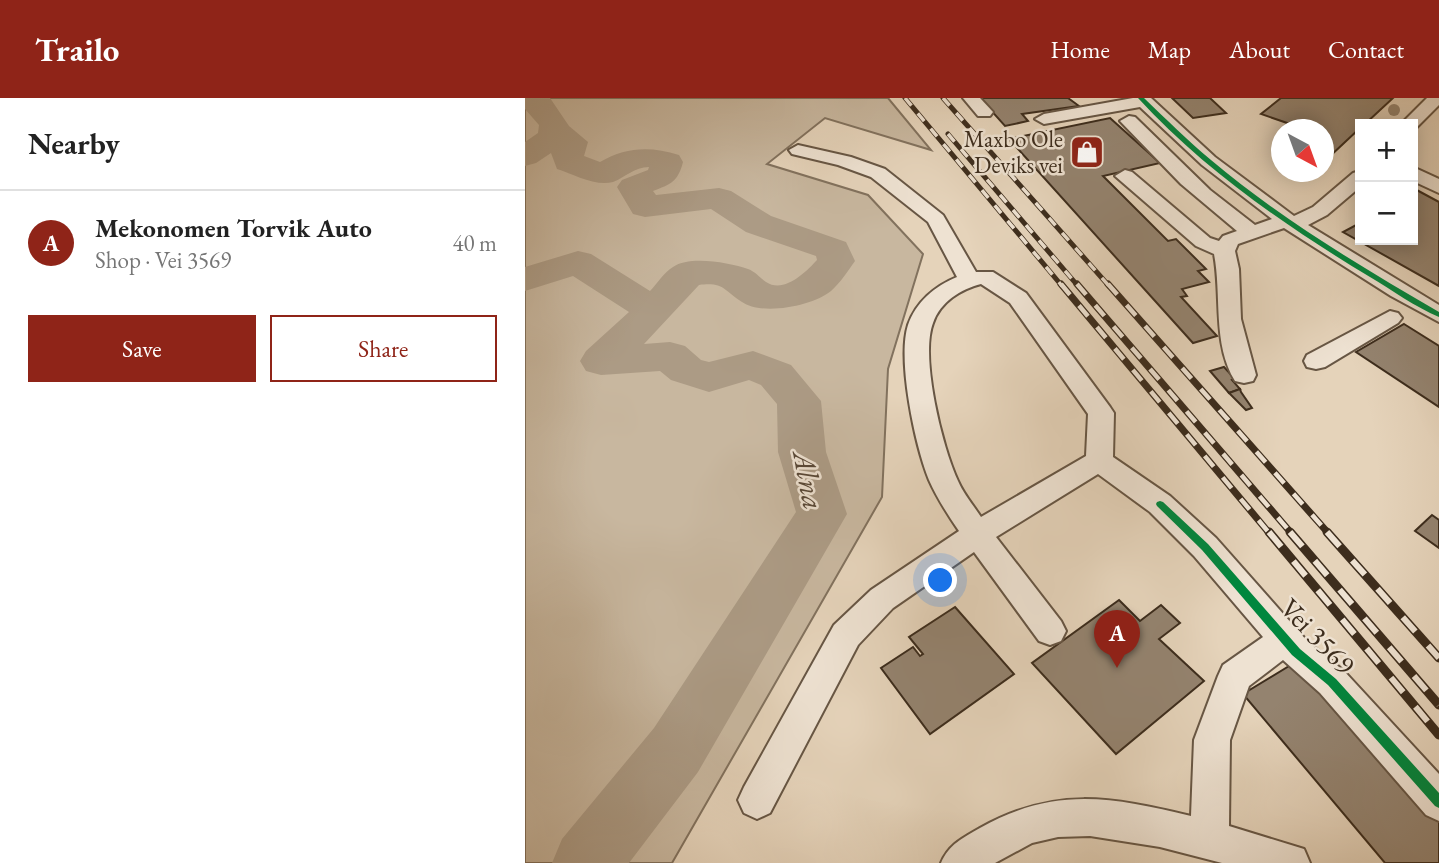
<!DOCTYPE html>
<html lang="en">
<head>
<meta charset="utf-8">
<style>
  body { margin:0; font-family:"EB Garamond",serif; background:#f6f6f6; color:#222 }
  .controls { position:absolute; right:21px; top:21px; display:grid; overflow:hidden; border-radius:0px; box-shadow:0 4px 18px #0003 }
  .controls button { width:63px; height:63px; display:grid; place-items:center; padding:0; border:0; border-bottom:2px solid #e0e0e0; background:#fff; color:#222; font:35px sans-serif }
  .compass { position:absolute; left:746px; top:21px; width:63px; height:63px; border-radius:50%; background:#fff; box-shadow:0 4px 18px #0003; rotate:139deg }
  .you { position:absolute; left:416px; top:483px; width:24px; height:24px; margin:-18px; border:5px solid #fff; border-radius:50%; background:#1a73e8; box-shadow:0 0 0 10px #1a73e833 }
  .badge { display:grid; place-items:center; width:46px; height:46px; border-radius:50%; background:#8f2418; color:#fff; font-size:23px; font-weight:700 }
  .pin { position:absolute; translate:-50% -58px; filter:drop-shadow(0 2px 4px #0008) }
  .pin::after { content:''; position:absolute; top:37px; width:24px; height:21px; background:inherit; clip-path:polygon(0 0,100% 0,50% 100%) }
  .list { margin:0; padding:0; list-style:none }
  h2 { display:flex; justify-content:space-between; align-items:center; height:91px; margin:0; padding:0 28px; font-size:30px }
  h2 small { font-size:23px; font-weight:400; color:#767676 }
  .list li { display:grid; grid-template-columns:46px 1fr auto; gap:21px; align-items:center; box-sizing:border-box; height:105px; padding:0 28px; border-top:2px solid #e0e0e0 }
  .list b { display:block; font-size:26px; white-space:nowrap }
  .list p { margin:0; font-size:23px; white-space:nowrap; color:#767676 }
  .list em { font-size:23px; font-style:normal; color:#767676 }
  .actions { display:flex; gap:14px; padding:21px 28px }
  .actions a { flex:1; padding:16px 0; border:2px solid #8f2418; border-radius:0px; text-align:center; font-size:24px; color:#8f2418 }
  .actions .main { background:#8f2418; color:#fff }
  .map { position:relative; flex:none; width:914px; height:765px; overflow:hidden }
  header { display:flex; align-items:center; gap:42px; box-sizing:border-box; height:98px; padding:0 35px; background:#8f2418; color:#fff }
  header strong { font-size:33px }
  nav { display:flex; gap:38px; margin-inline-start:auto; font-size:24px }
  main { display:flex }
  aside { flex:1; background:#fff }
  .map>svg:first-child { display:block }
  .green { fill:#c8b79f; stroke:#82725e; stroke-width:2 }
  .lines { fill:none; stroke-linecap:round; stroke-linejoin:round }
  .river { fill:#ac9b85; fill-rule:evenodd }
  .building { fill:#94836f; stroke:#3d2d1d; stroke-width:2 }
  .minor-casing { stroke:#675644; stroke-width:4 }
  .minor { fill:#eee2d2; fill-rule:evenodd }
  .rail-far2-casing { stroke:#3d2d1d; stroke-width:5 }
  .rail-far1-casing { stroke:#3d2d1d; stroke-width:7 }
  .rail-casing { stroke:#3d2d1d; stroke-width:9 }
  .rail-far2 { stroke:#eee2d2; stroke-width:3.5; stroke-dasharray:10; stroke-linecap:butt }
  .rail-far1 { stroke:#eee2d2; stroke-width:4.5; stroke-dasharray:14; stroke-linecap:butt }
  .rail { stroke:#eee2d2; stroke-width:6; stroke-dasharray:19; stroke-linecap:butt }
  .cycleway-casing { stroke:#eee2d2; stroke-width:4 }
  .cycleway { fill:#00873e; fill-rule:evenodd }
  .tree { fill:#988772 }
  .labels { text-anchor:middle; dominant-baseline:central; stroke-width:5; stroke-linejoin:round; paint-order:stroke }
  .far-poi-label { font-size:23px; fill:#3d2d1d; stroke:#eee2d2; text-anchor:end }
  .street-label { font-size:28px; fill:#3d2d1d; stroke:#eee2d2 }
  .water-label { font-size:30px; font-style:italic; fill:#594837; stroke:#eee2d2 }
</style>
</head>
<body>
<header>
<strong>Trailo</strong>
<nav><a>Home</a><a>Map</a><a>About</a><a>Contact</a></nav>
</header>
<main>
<aside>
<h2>Nearby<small></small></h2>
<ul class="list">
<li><span class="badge">A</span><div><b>Mekonomen Torvik Auto</b><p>Shop · Vei 3569</p></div><em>40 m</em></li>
</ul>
<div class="actions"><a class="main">Save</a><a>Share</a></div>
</aside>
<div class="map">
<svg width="914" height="765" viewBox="0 0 914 765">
  <rect width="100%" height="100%" fill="#e5d3ba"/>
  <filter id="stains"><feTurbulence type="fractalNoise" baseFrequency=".00286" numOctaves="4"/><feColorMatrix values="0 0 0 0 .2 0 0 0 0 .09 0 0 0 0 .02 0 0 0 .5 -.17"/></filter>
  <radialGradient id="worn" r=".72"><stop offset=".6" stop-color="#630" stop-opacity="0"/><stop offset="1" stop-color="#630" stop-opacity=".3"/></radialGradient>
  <polygon class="green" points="0,0 363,0 406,52 300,20 242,66 343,97 398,156 363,271 357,399 147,765 0,765"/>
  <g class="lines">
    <path class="river" d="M0 0H25L44 28 63 44 59 58 75 64C101 49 125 48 154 57L158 64C153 83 147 86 128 93L131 97 194 90 206 93 246 118 321 144 330 163C323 173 315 185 306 193 288 208 237 218 217 204 198 192 199 184 174 187L119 246 145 244 160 248 176 262 184 264 228 253 266 267 296 303 301 354 322 416 173 674 104 765H27L37 741 129 630 271 414 253 354 252 306 236 287 224 282 184 294 146 282 135 273 76 277 61 273 55 263 61 253 104 214 48 178 0 193V169L53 153 66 156 125 193C132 186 139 174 148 169 165 157 205 165 223 171 231 174 235 180 241 184 259 196 281 174 292 162L291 158 221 134 186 111 120 119 108 116 92 89 97 82 123 72 124 69C109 69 101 79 88 84 71 89 48 76 32 71L26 55 11 65 0 68V44L13 35 14 27 0 11Z"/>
  </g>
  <g class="building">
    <polygon points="455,0 543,0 554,8 497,16 503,23 480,28"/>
    <polygon points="647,0 685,0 701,15 668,20"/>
    <polygon points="756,0 868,0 840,26 835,26 835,30 803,60 799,58 799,32 758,32 765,26 736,16"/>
    <polygon points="585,20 635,65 578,78 643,143 651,141 681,171 673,173 684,184 657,191 662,198 656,199 692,238 668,245 484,41"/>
    <polygon points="888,90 914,104 914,188 818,134 835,125 835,142 888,142"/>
    <polygon points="879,226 914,248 914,309 831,254"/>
    <polygon points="699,269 710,281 707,282 715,291 704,295 685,273"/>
    <polygon points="715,291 716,294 727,310 721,312 704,295"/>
    <polygon points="907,417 914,422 914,450 890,433"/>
    <polygon points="594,502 615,523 636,507 655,525 634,541 679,583 591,656 507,565"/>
    <polygon points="430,509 489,576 405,636 356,570 388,549 395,558 398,556 384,539"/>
    <polygon points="774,562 914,716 914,765 860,765 718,596"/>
  </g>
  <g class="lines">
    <g class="minor-casing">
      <g id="minor">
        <polygon points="438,0 455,0 468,14 465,18 453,18"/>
        <path d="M608 0H626L690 59 769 118 788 109 828 75 835 73V89L802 117 783 127 914 207V224L866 198 759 130 713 146 710 153 714 171 716 221 731 277 728 283 719 285 710 283C687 246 697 197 689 156L671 148 590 78 600 72 607 74 685 140 694 143 698 138 712 133 656 86 595 23 604 18 610 19 685 92 730 127 747 121 677 67 615 9 519 26 510 21 519 16Z"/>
        <polygon points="902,0 914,0 914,7 891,30 888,31 888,26 876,26"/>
        <path d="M273 47 326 59 360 71 418 117 451 174H468L501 195 585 309 589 315 588 359 645 398 691 440 783 544 819 573 914 676V723L901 717 795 595 758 562 724 588 705 642 704 728 779 751 785 765H697L635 749 565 738 533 739 507 745 470 765H416C424 746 438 740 455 730 530 688 586 699 666 718L669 642 693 578 698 567 738 539 669 458 625 414 573 376 471 439 536 523 541 533 536 543 525 547 514 543 449 454 368 510 333 547 245 715 232 721 219 715 213 702 219 689 309 527 346 492 434 433C423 417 412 400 404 382 390 347 372 262 383 227 391 204 410 188 432 179L403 124 346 79 313 67 267 56 264 52ZM456 186 485 205 563 316 561 358 456 419C448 407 438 395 433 383 417 349 395 259 408 225 415 204 436 191 456 186Z"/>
        <polygon points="888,69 914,81 914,95 888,83"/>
        <polygon points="865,213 873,215 877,220 873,225 800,269 791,271 782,269 779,263 782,257"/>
      </g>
    </g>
    <use href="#minor" class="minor"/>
    <g class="rail-far2-casing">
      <g id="rail-far2">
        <polyline points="380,0 537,188"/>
        <polyline points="418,0 584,188"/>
        <polyline points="423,36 553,188"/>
      </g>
    </g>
    <g class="rail-far1-casing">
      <g id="rail-far1">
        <polyline points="536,186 745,436"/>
        <polyline points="552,186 767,436"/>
        <polyline points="583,186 804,436"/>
      </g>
    </g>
    <g class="rail-casing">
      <g id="rail">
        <polyline points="744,434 914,637"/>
        <polyline points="765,434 914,607"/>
        <polyline points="802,434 914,560"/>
      </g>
    </g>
    <use href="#rail-far2" class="rail-far2"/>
    <use href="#rail-far1" class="rail-far1"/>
    <use href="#rail" class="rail"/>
    <g class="cycleway-casing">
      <g id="cycleway">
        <path d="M613 0H619C641 21 663 43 686 62 756 121 835 168 914 214V219C890 209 867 192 845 179 762 129 679 72 613 0Z"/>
        <polygon points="635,403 638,404 683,446 775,551 811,581 914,695 914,710 910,708 803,587 767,557 677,452 632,408 631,406 632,404"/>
      </g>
    </g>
    <use href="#cycleway" class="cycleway"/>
  </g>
  <circle class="tree" cx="869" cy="12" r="6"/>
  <defs>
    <g id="shop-square" transform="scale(1.75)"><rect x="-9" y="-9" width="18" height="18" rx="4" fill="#8f2418" stroke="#eee2d2"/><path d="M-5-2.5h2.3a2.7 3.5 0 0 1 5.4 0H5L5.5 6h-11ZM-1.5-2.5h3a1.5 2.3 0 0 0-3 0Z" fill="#fff"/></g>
  </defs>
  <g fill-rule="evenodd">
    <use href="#shop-square" x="562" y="54"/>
  </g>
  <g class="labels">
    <g class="far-poi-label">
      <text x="538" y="41">Maxbo Ole<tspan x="538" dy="26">Deviks vei</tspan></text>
    </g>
    <g class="street-label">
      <text transform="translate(793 538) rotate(46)">Vei 3569</text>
    </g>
    <g class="water-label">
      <text transform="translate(284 382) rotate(79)">Alna</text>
    </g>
  </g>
  <rect width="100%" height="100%" filter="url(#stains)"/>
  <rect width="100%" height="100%" fill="url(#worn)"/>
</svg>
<div class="controls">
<button>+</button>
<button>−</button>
</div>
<svg class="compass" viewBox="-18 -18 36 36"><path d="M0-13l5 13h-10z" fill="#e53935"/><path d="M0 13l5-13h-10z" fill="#767676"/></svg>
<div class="you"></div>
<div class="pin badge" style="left:592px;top:570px">A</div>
</div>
</main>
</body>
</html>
